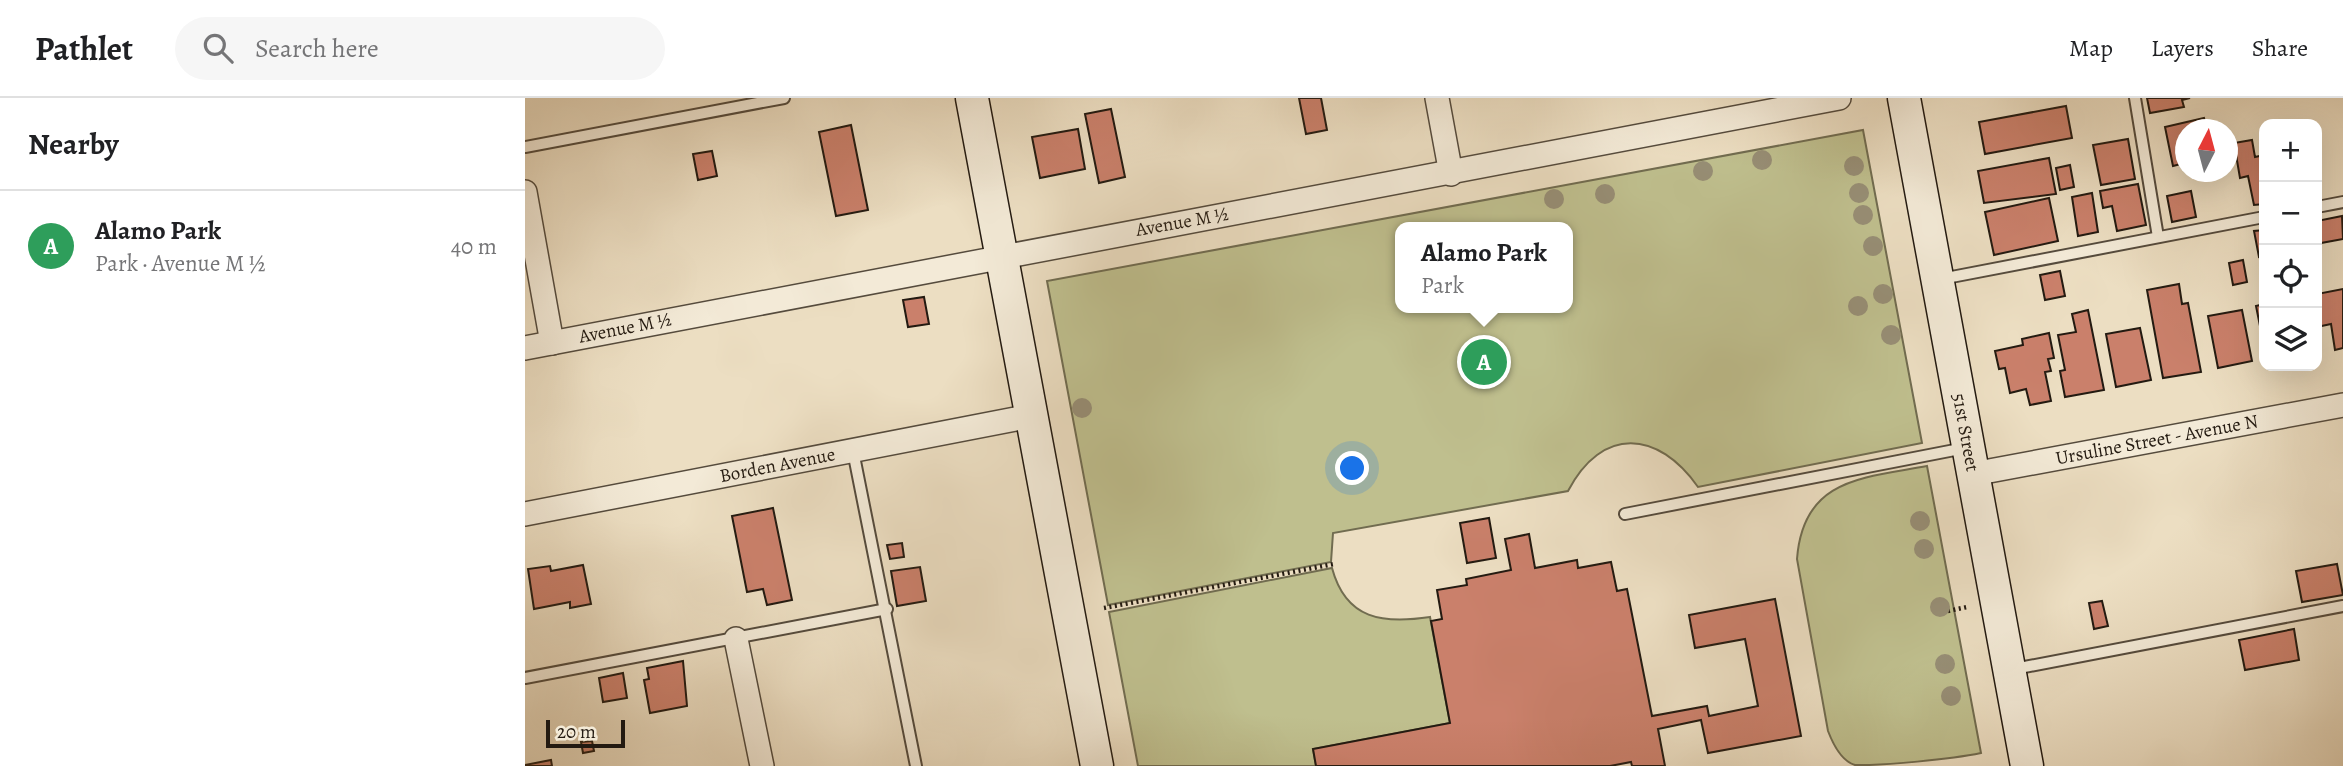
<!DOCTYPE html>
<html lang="en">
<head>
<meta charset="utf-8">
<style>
  body { margin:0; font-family:Alegreya,serif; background:#f6f6f6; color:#202124 }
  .controls { position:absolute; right:21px; top:21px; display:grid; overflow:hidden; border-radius:14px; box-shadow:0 7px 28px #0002 }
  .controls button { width:63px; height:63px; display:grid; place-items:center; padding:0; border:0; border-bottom:2px solid #e0e0e0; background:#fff; color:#202124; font:35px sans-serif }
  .compass { position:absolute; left:1650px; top:21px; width:63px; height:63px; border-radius:50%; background:#fff; box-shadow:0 7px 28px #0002; rotate:6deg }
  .scale { position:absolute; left:21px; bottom:18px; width:79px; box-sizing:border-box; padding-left:7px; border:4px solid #231a11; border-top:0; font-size:19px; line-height:24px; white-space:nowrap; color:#231a11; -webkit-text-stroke:5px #f3ead7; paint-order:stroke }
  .you { position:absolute; left:828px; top:371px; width:24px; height:24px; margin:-18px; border:5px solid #fff; border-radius:50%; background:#1a73e8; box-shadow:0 0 0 10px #1a73e833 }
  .badge { display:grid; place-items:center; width:46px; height:46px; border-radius:50%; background:#d93025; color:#fff; font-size:23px; font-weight:700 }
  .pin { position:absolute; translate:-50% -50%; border:4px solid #fff; box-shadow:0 2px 7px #0006 }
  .popup { position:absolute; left:870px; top:124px; width:178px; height:91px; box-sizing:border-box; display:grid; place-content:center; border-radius:14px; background:#fff; filter:drop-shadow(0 2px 5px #0005); font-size:23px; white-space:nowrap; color:#757577 }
  .popup b { font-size:26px; color:#202124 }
  .popup::after { content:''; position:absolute; left:50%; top:100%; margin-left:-14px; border:14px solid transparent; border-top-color:#fff }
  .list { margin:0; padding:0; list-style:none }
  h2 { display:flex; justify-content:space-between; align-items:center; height:91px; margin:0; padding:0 28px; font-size:30px }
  h2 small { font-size:23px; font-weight:400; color:#757577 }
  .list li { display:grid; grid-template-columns:46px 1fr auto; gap:21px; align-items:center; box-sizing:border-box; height:112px; padding:0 28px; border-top:2px solid #e0e0e0 }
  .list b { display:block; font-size:26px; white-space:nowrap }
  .list p { margin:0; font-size:23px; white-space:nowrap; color:#757577 }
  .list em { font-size:23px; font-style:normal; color:#757577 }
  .icon { flex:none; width:38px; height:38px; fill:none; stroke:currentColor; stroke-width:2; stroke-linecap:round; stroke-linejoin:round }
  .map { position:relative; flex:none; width:1818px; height:668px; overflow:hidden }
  header { display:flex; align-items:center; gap:42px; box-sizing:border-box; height:98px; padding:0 35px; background:#fff; border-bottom:2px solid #e0e0e0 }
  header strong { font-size:33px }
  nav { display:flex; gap:38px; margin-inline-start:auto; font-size:24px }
  .search { width:490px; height:63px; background:#f6f6f6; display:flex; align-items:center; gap:18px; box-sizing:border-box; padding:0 24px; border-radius:38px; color:#757577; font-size:26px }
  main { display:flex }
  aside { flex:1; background:#fff }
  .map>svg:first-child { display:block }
  .green { fill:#bfbf8e; stroke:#716c50; stroke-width:2; fill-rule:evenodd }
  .building { fill:#ca806b; stroke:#231a11; stroke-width:2 }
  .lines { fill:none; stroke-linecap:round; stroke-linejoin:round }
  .lane-casing { stroke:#554b3d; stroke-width:14 }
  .street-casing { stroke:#554b3d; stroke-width:26 }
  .secondary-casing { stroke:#231a11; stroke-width:35 }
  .path { stroke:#231a11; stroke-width:4.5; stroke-dasharray:2 3.5; stroke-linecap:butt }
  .lane { stroke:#f3ead7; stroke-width:10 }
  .street { stroke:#f3ead7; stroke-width:23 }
  .secondary { stroke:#f3ead7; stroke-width:32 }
  .tree { fill:#978e75 }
  .labels { text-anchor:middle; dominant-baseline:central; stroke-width:6; stroke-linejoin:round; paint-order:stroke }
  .street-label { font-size:19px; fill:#231a11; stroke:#f3ead7 }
</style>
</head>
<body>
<header>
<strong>Pathlet</strong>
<div class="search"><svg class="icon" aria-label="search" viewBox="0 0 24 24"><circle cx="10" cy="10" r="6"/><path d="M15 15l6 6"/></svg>Search here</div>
<nav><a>Map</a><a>Layers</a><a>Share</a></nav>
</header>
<main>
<aside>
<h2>Nearby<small></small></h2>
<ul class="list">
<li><span class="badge" style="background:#2e9e5b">A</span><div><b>Alamo Park</b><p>Park · Avenue M ½</p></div><em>40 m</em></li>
</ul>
</aside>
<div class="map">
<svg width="1818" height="668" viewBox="0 0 1818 668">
  <rect width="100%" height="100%" fill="#ecdec2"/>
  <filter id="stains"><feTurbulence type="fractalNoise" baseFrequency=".00286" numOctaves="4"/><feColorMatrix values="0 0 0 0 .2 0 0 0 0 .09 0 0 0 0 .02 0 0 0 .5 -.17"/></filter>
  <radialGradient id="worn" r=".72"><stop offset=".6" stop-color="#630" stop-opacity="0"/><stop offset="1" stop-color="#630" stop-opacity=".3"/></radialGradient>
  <g class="green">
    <path d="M1338 32 1397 345 1173 389C1133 332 1077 328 1043 393L808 435 806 464 583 507 522 183ZM875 129H1043V210H875Z"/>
    <path d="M1402 368 1456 655C1427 661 1357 668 1330 667 1316 663 1308 646 1303 633L1272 461C1278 380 1338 380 1402 368Z"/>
    <path d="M807 470C821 522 858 526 905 519L925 625 788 651 791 668H613L584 514Z"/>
  </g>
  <g class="building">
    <polygon points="774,0 796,0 802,32 781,36"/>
    <polygon points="1622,0 1665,0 1657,2 1659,9 1625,15"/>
    <polygon points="1541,8 1547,40 1460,56 1454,24"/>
    <polygon points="586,11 600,79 574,85 560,16"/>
    <polygon points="1679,20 1682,32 1660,32 1660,65 1648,68 1640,29"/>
    <polygon points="326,27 343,112 311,118 294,34"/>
    <polygon points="553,31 560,71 515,80 507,39"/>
    <polygon points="1603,41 1610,81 1576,87 1568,47"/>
    <polygon points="1727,42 1730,59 1739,57 1739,106 1729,107 1723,78 1715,80 1709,45"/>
    <polygon points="187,53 192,78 173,82 168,56"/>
    <polygon points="1524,60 1531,96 1459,105 1453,73"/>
    <polygon points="1545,67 1549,89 1535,92 1531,70"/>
    <polygon points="1613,86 1621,127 1592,133 1587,108 1578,110 1575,93"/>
    <polygon points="1666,93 1671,119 1647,124 1642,98"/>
    <polygon points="1567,95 1573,134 1553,138 1547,99"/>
    <polygon points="1524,100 1533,143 1469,157 1460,114"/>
    <polygon points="1817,118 1818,141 1796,145 1792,123"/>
    <polygon points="1739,132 1739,158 1734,159 1729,133"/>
    <polygon points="1718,162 1722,184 1708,187 1704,165"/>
    <polygon points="1535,173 1540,198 1520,202 1515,177"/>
    <polygon points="1654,186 1657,206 1663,205 1676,274 1638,280 1622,192"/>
    <polygon points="1818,191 1818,250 1810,252 1806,226 1792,229 1792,196"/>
    <polygon points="399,199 404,226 383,229 378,202"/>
    <polygon points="1739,206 1739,248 1731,208"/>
    <polygon points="1563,212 1579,292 1540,299 1535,273 1540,272 1533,237 1551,234 1547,216"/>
    <polygon points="1717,212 1727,263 1693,270 1683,218"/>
    <polygon points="1615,230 1626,282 1591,289 1581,236"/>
    <polygon points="1524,235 1529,260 1523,261 1526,273 1520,274 1526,303 1505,307 1501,291 1485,295 1480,270 1474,271 1470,253 1498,247 1497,241"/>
    <polygon points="248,410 267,502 242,507 238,491 222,494 207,418"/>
    <polygon points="964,420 971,460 942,465 935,425"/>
    <polygon points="1004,436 1010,470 1052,462 1053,470 1086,464 1092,493 1102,491 1127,618 1182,608 1184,618 1233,608 1220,541 1170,550 1164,517 1250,501 1276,638 1183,655 1176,622 1133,631 1140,668 1107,668 1106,664 1085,668 791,668 788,651 925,625 906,523 917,521 912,492 942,487 941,481 986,472 980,441"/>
    <polygon points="377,445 379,459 365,461 362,447"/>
    <polygon points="1812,466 1818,497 1777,504 1771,473"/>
    <polygon points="58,467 66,506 45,510 45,504 9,511 3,471 25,468 26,473"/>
    <polygon points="395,469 401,503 372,508 366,473"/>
    <polygon points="1577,503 1583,528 1569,531 1564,505"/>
    <polygon points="1769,531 1774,562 1720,572 1714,542"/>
    <polygon points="158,563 162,608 125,615 119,582 124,581 122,570"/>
    <polygon points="98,575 102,600 78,604 74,580"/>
    <polygon points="67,643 69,653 58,655 56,644"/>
    <polygon points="26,662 27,668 0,668 0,667"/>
  </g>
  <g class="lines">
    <g class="lane-casing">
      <g id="lane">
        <polyline points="1610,0 1633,139"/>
        <polyline points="0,49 259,0"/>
        <polyline points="1792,109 1818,104"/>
        <polyline points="1416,181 1739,119"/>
        <polyline points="328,353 391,668"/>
        <polyline points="1100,416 1440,350"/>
        <polyline points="1489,571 1818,508"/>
        <polyline points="0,580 362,511"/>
      </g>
    </g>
    <g class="street-casing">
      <g id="street">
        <polyline points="912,0 926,76"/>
        <polyline points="0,94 27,245"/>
        <polyline points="0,250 1314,0"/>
        <path id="s1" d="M1448 376 1818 307"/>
        <path id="s2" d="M0 416 506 318"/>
        <polyline points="211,541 237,668"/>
      </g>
    </g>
    <g class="secondary-casing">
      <g id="secondary">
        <polyline points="447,0 572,668"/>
        <path id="s3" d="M1379 0 1502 668"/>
      </g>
    </g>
    <g class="path">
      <polyline points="579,510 809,466"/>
      <polyline points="1423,513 1442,509"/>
    </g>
    <use href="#lane" class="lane"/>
    <use href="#street" class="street"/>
    <use href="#secondary" class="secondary"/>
  </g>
  <g class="tree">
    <circle cx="1237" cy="62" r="10"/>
    <circle cx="1329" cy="68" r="10"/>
    <circle cx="1178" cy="73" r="10"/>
    <circle cx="1334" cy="95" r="10"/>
    <circle cx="1080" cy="96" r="10"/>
    <circle cx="1029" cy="101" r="10"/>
    <circle cx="1338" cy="117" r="10"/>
    <circle cx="1348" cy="148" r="10"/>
    <circle cx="1358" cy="196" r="10"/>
    <circle cx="1333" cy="208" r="10"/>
    <circle cx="1366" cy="237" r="10"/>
    <circle cx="557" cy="310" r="10"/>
    <circle cx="1395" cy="423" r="10"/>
    <circle cx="1399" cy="451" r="10"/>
    <circle cx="1415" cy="509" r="10"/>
    <circle cx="1420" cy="566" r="10"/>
    <circle cx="1426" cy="598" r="10"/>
  </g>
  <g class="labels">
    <g class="street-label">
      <text transform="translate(657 124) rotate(-10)">Avenue M ½</text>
      <text transform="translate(100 230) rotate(-11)">Avenue M ½</text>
      <text stroke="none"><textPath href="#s3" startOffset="340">51st Street</textPath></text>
      <text stroke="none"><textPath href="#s1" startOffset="187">Ursuline Street - Avenue N</textPath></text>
      <text stroke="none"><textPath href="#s2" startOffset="257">Borden Avenue</textPath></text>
    </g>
  </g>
  <rect width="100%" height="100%" filter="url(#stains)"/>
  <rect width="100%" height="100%" fill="url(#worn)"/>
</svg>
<div class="controls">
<button>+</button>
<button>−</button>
<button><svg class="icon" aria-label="locate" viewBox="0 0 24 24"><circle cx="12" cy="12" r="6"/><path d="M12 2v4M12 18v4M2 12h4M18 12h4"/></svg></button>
<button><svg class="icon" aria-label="layers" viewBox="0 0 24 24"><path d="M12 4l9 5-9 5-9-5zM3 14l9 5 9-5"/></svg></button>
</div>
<svg class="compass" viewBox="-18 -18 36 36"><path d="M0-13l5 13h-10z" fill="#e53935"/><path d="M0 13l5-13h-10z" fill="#757577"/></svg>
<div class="scale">20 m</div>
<div class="you"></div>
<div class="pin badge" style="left:959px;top:264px;background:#2e9e5b">A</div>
<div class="popup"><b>Alamo Park</b>Park</div>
</div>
</main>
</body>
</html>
